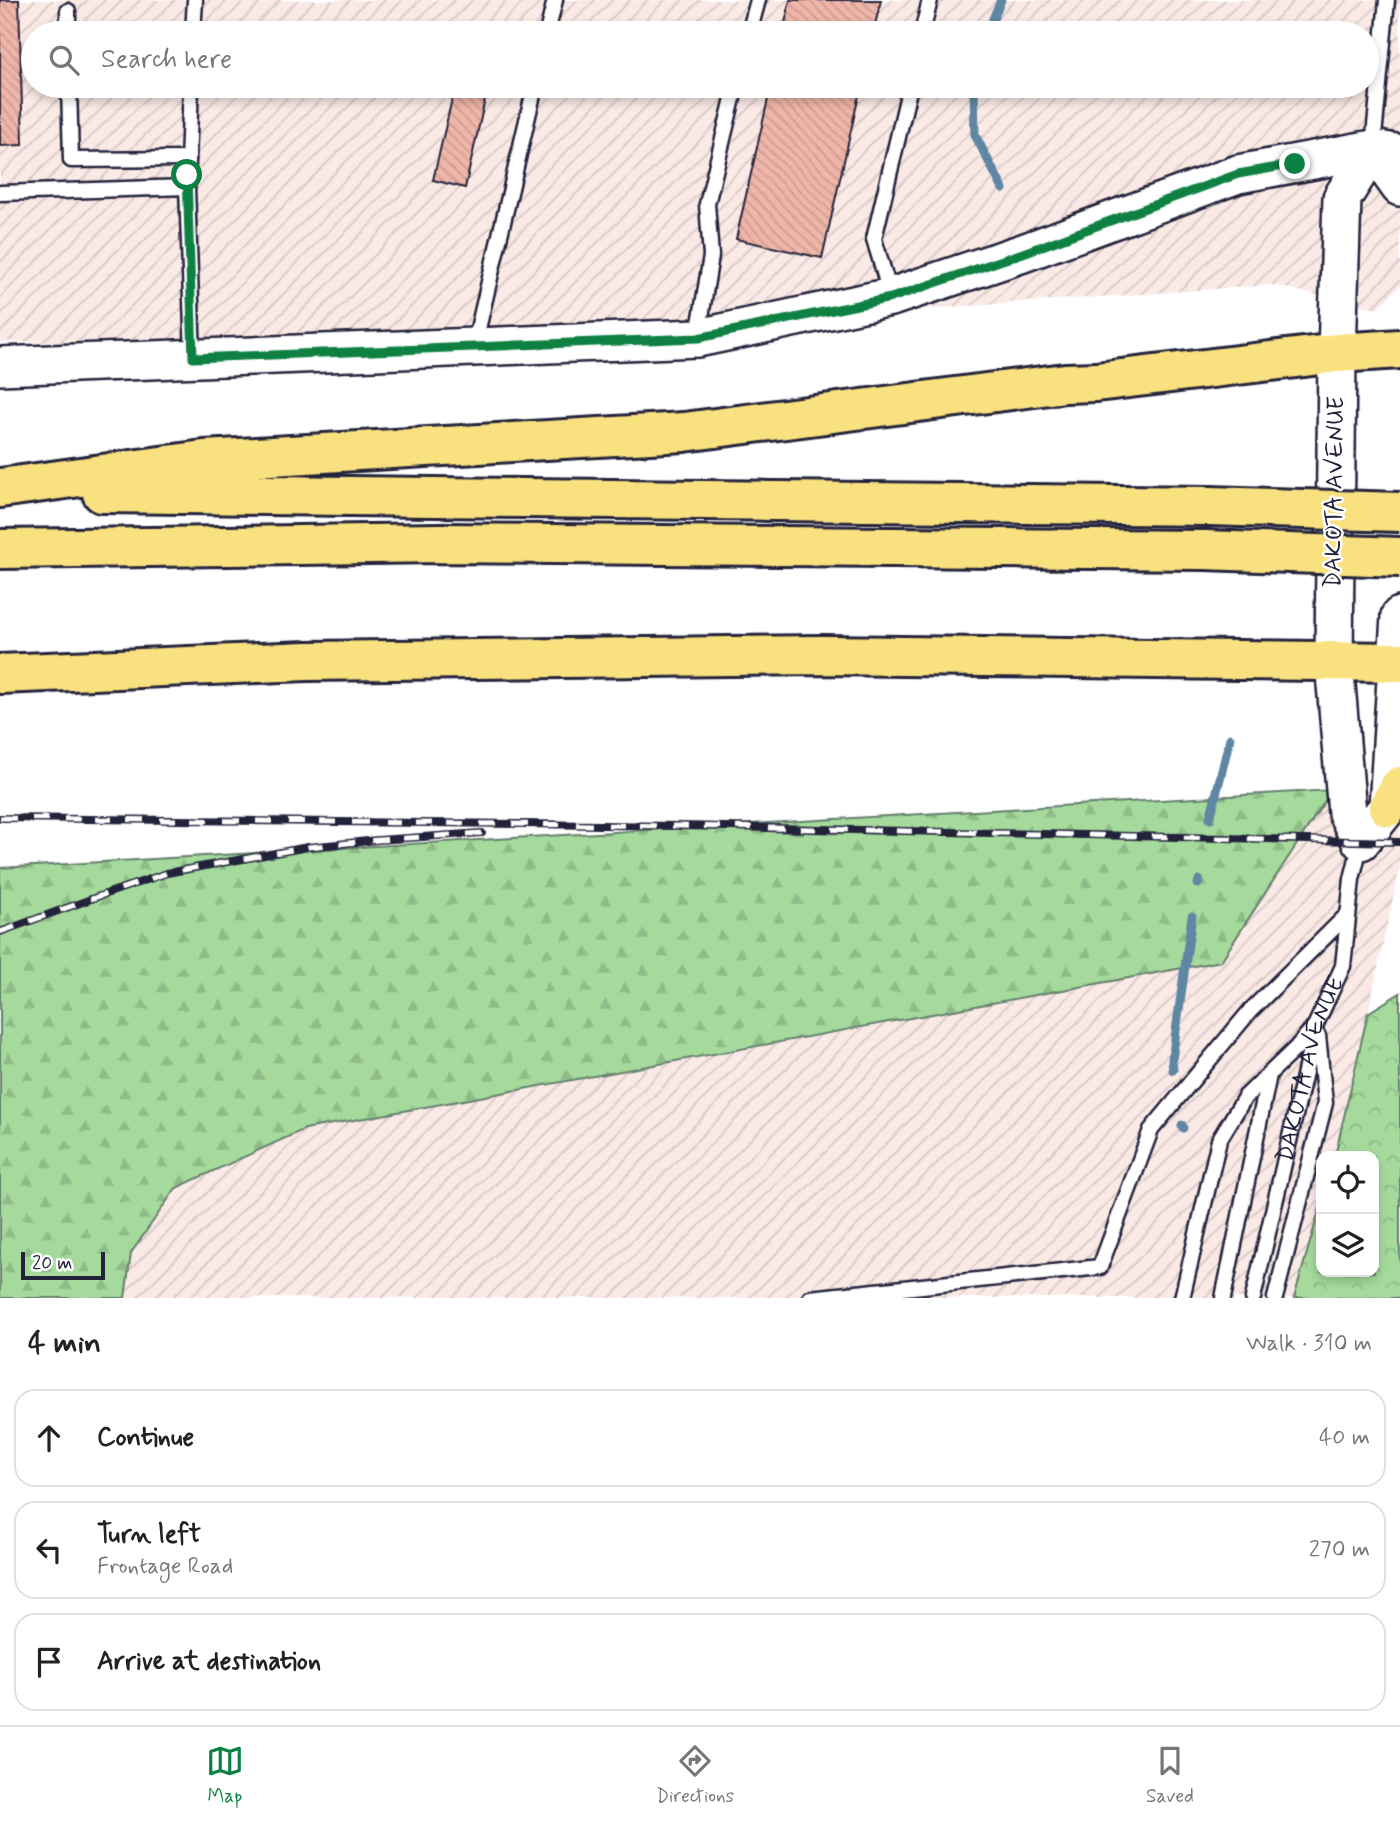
<!DOCTYPE html>
<html lang="en">
<head>
<meta charset="utf-8">
<style>
  body { margin:0; font-family:Mynerve,sans-serif; background:#f2f2f2; color:#222 }
  .controls { position:absolute; right:21px; bottom:21px; display:grid; overflow:hidden; border-radius:14px; box-shadow:0 4px 10px #0003 }
  .controls button { width:63px; height:63px; display:grid; place-items:center; padding:0; border:0; border-bottom:2px solid #e0e0e0; background:#fff; color:#222; font:35px sans-serif }
  .scale { position:absolute; left:21px; bottom:18px; width:84px; box-sizing:border-box; padding-left:7px; border:4px solid #22223b; border-top:0; font-size:19px; line-height:24px; white-space:nowrap; color:#22223b; -webkit-text-stroke:5px #fff; paint-order:stroke }
  .stop { position:absolute; width:21px; height:21px; margin:-16px; border:5px solid #0b8043; border-radius:50%; background:#fff }
  .stop.end { background:#0b8043; border-color:#fff; box-shadow:0 2px 7px #0008 }
  .list { margin:0; padding:0; list-style:none }
  h2 { display:flex; justify-content:space-between; align-items:center; height:91px; margin:0; padding:0 28px; font-size:30px }
  h2 small { font-size:23px; font-weight:400; color:#767676 }
  .list li { display:grid; grid-template-columns:46px 1fr auto; gap:21px; align-items:center; box-sizing:border-box; height:98px; margin:0 14px 14px; padding:0 14px; border:2px solid #e0e0e0; border-radius:21px }
  .list b { display:block; font-size:26px; white-space:nowrap }
  .list p { margin:0; font-size:23px; white-space:nowrap; color:#767676 }
  .list em { font-size:23px; font-style:normal; color:#767676 }
  .icon { flex:none; width:38px; height:38px; fill:none; stroke:currentColor; stroke-width:2; stroke-linecap:round; stroke-linejoin:round }
  .map { position:relative; flex:none; width:1400px; height:1298px; overflow:hidden }
  .search { position:absolute; background:#fff; box-shadow:0 4px 10px #0003; left:21px; right:21px; top:21px; height:77px; display:flex; align-items:center; gap:18px; box-sizing:border-box; padding:0 24px; border-radius:38px; color:#767676; font-size:26px }
  .sheet { height:427px; background:#fff }
  nav { display:flex; justify-content:space-around; align-items:center; box-sizing:border-box; height:98px; border-top:2px solid #e0e0e0; background:#fff; font-size:19px; color:#767676 }
  nav a { display:grid; justify-items:center; gap:4px }
  nav .on { color:#0b8043 }
  .map>svg:first-child { display:block }
  .industrial { fill:url(#industrial-furrows); fill-rule:evenodd }
  .forest { fill:url(#forest-firs); stroke:#647e6c; stroke-width:2 }
  .park { fill:url(#park-crowns); stroke:#647e6c; stroke-width:2 }
  .lines { fill:none; stroke-linecap:round; stroke-linejoin:round }
  .stream { stroke:#5f86a3; stroke-width:9 }
  .building { fill:url(#building-back-hatch); stroke:#22223b; stroke-width:2 }
  .service-casing { stroke:#22223b; stroke-width:19 }
  .tertiary-casing { stroke:#22223b; stroke-width:42 }
  .motorway-casing { stroke:#22223b; stroke-width:44 }
  .service { stroke:#fff; stroke-width:14 }
  .tertiary { stroke:#fff; stroke-width:37 }
  .motorway { stroke:#fae180; stroke-width:38 }
  .rail-casing { stroke:#22223b; stroke-width:8 }
  .rail { stroke:#fff; stroke-width:5; stroke-dasharray:16; stroke-linecap:butt }
  .motorway-bridge-casing { stroke:#22223b; stroke-width:44; stroke-linecap:butt }
  .motorway-bridge { stroke:#fae180; stroke-width:38 }
  .route { stroke:#0b8043; stroke-width:9 }
  .labels { text-anchor:middle; dominant-baseline:central; stroke-width:5; stroke-linejoin:round; paint-order:stroke }
  .street-label { font-size:24px; fill:#22223b; stroke:#fff }
</style>
</head>
<body>
<div class="map">
<svg width="1400" height="1298" viewBox="0 0 1400 1298">
  <defs>
    <pattern id="industrial-furrows" width="10" height="10" patternUnits="userSpaceOnUse" patternTransform="scale(1.75)"><rect width="10" height="10" fill="#fae9e5"/><path d="M-1 1l2-2M0 10L10 0M9 11l2-2" fill="none" stroke="#d6c8c5"/></pattern>
    <pattern id="forest-firs" width="22" height="20" patternUnits="userSpaceOnUse" patternTransform="scale(1.75)"><rect width="22" height="20" fill="#a5da9c"/><path d="M5 1l3.5 6h-7zM16 11l3.5 6h-7z" fill="#8ebb87"/></pattern>
    <pattern id="park-crowns" width="20" height="18" patternUnits="userSpaceOnUse" patternTransform="scale(1.75)"><rect width="20" height="18" fill="#a5da9c"/><path d="M2 6a3 3 0 1 1 6 0M12 15a3 3 0 1 1 6 0" fill="none" stroke="#8ebb87"/></pattern>
    <pattern id="building-back-hatch" width="6" height="6" patternUnits="userSpaceOnUse" patternTransform="scale(1.75)"><rect width="6" height="6" fill="#efb5a8"/><path d="M-1 5l2 2M0 0l6 6M5-1l2 2" fill="none" stroke="#cd9b92"/></pattern>
  </defs>
  <rect width="100%" height="100%" fill="#fff"/>
  <filter id="ink" filterUnits="userSpaceOnUse"><feTurbulence type="fractalNoise" baseFrequency=".0143" numOctaves="2"/><feDisplacementMap in="SourceGraphic" scale="14" xChannelSelector="R" yChannelSelector="G"/><feConvolveMatrix kernelMatrix="1 2 1 2 8 2 1 2 1" color-interpolation-filters="sRGB"/></filter>
  <g filter="url(#ink)">
    <g class="industrial">
      <path d="M0 0H1400V286L1377 308 1272 285 752 321 190 343 0 342ZM33 33H1367V86H33Z"/>
      <polygon points="1332,790 1400,792 1400,867 1340,1140 1335,1156 1321,1156 1321,1204 1294,1298 125,1298 131,1253 176,1188 305,1129 1221,961"/>
    </g>
    <polygon class="forest" points="1332,790 1221,961 305,1129 176,1188 131,1253 125,1298 0,1298 0,868"/>
    <polygon class="park" points="1400,993 1400,1298 1294,1298 1321,1204 1321,1272 1374,1272 1374,1156 1335,1156 1368,1013"/>
    <g class="lines">
      <g class="stream">
        <polyline points="987,33 1001,0"/>
        <polyline points="974,86 975,135 1003,189"/>
        <polyline points="1210,819 1230,738"/>
        <polyline points="1198,884 1199,880"/>
        <polyline points="1173,1070 1172,1060 1192,916"/>
        <polyline points="1182,1125 1183,1128"/>
      </g>
    </g>
    <g class="building">
      <polygon points="0,0 19,0 23,145 0,146"/>
      <polygon points="790,0 881,0 873,33 783,33"/>
      <polygon points="455,86 488,86 465,188 433,180"/>
      <polygon points="771,86 861,86 822,258 736,239"/>
    </g>
    <g class="lines">
      <g class="service-casing">
        <g id="service">
          <polyline points="68,11 68,33"/>
          <polyline points="193,33 195,0"/>
          <polyline points="547,33 555,0"/>
          <polyline points="749,33 758,0"/>
          <polyline points="922,33 930,0"/>
          <polyline points="69,86 71,160 188,159"/>
          <polyline points="1373,147 1387,0"/>
          <polyline points="187,187 191,86"/>
          <polyline points="0,193 187,187 193,357"/>
          <polyline points="891,296 874,239 910,86"/>
          <polyline points="698,336 711,256 707,204 736,86"/>
          <polyline points="474,346 535,86"/>
          <polyline points="810,1298 1100,1267 1151,1130 1250,1011 1348,914"/>
          <polyline points="1182,1298 1219,1140 1245,1097 1296,1048 1313,1028"/>
          <polyline points="1223,1298 1269,1075"/>
          <path id="s1" d="M1253 1298 1316 1024 1343 966 1352 879 1361 842"/>
          <polyline points="1275,1298 1325,1103 1318,1036"/>
        </g>
      </g>
      <g class="tertiary-casing">
        <g id="tertiary">
          <polyline points="1400,187 1373,149 1342,198 1337,353 1334,661 1347,813 1361,841 1388,807 1400,616"/>
          <polyline points="0,366 698,338 891,297 1023,253 1238,174 1373,149 1400,154"/>
        </g>
      </g>
      <g class="motorway-casing">
        <g id="motorway">
          <polyline points="0,488 204,460 684,432 1065,383 1096,382 1337,353 1400,349"/>
          <polyline points="102,493 1210,506"/>
          <polyline points="0,549 441,543 1205,550"/>
          <polyline points="0,674 307,661 822,655 1400,662"/>
          <polyline points="1388,807 1400,786"/>
        </g>
      </g>
      <use href="#service" class="service"/>
      <use href="#tertiary" class="tertiary"/>
      <use href="#motorway" class="motorway"/>
      <g class="rail-casing">
        <g id="rail">
          <polyline points="0,818 681,826 1400,842"/>
          <polyline points="0,932 91,899 167,873 308,847 378,840 482,833"/>
        </g>
      </g>
      <use href="#rail" class="rail"/>
      <g class="motorway-bridge-casing">
        <g id="motorway-bridge">
          <polyline points="1210,506 1400,512"/>
          <polyline points="1205,550 1400,557"/>
        </g>
      </g>
      <use href="#motorway-bridge" class="motorway-bridge"/>
    </g>
  </g>
  <g class="lines" filter="url(#ink)">
    <polyline class="route" points="187,175 193,358 698,338 891,298 1023,253 1238,174 1295,164"/>
  </g>
  <g class="labels">
    <g class="street-label">
      <text transform="translate(1335 492) rotate(-89)">DAKOTA AVENUE</text>
      <text stroke="none"><textPath href="#s1" startOffset="236">DAKOTA AVENUE</textPath></text>
    </g>
  </g>
</svg>
<div class="controls">
<button><svg class="icon" aria-label="locate" viewBox="0 0 24 24"><circle cx="12" cy="12" r="6"/><path d="M12 2v4M12 18v4M2 12h4M18 12h4"/></svg></button>
<button><svg class="icon" aria-label="layers" viewBox="0 0 24 24"><path d="M12 4l9 5-9 5-9-5zM3 14l9 5 9-5"/></svg></button>
</div>
<div class="scale">20 m</div>
<div class="stop" style="left:187px;top:175px"></div>
<div class="stop end" style="left:1295px;top:164px"></div>
<div class="search"><svg class="icon" aria-label="search" viewBox="0 0 24 24"><circle cx="10" cy="10" r="6"/><path d="M15 15l6 6"/></svg>Search here</div>
</div>
<section class="sheet">
<h2>4 min<small>Walk · 310 m</small></h2>
<ul class="list">
<li><svg class="icon" aria-label="ahead" viewBox="0 0 24 24"><path d="M12 20V5M6 11l6-6 6 6"/></svg><div><b>Continue</b></div><em>40 m</em></li>
<li><svg class="icon" aria-label="left" viewBox="0 0 24 24"><path d="M17 20v-9H6M10 6l-5 5 5 5"/></svg><div><b>Turn left</b><p>Frontage Road</p></div><em>270 m</em></li>
<li><svg class="icon" aria-label="arrive" viewBox="0 0 24 24"><path d="M6 21V4h12l-3 4 3 4H6"/></svg><div><b>Arrive at destination</b></div></li>
</ul>
</section>
<nav>
<a class="on"><svg class="icon" aria-label="map" viewBox="0 0 24 24"><path d="M3 6l6-2 6 2 6-2v14l-6 2-6-2-6 2zM9 4v14M15 6v14"/></svg>Map</a>
<a><svg class="icon" aria-label="directions" viewBox="0 0 24 24"><path d="M12 3l9 9-9 9-9-9zM9 14v-3h6M13 9l2 2-2 2"/></svg>Directions</a>
<a><svg class="icon" aria-label="saved" viewBox="0 0 24 24"><path d="M7 4h10v16l-5-4-5 4z"/></svg>Saved</a>
</nav>
</body>
</html>
